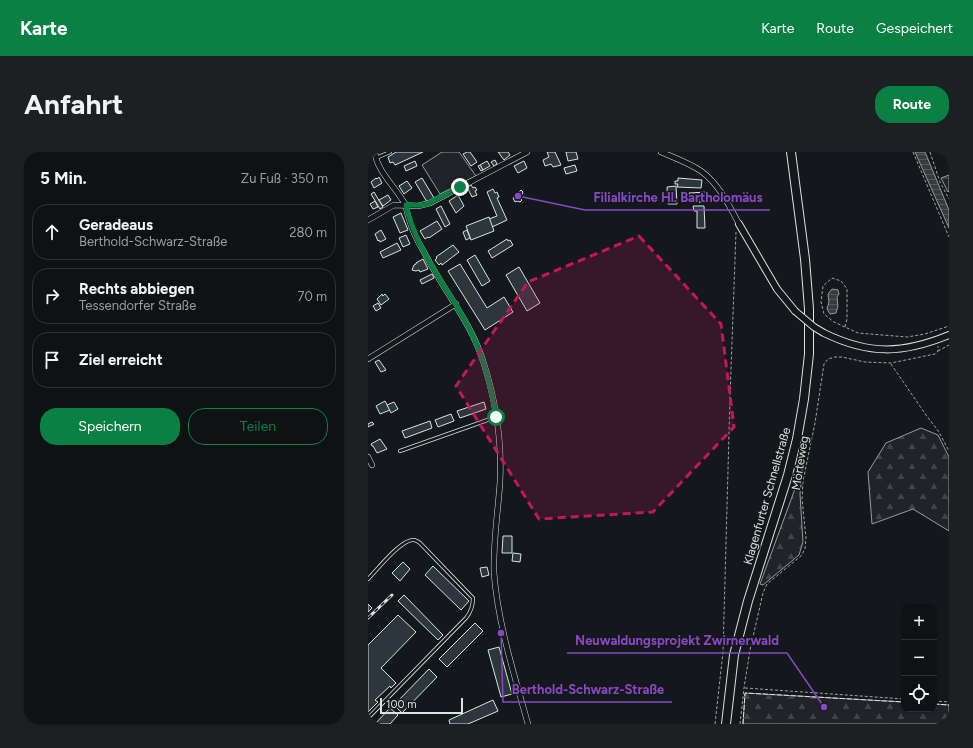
<!DOCTYPE html>
<html lang="de">
<head>
<meta charset="utf-8">
<style>
  body { margin:0; font-family:Figtree,sans-serif; background:#1d2022; color:#f1f3f6 }
  .controls { position:absolute; right:12px; bottom:12px; display:grid; overflow:hidden; border-radius:8px; box-shadow:0 1px 3px #0004 }
  .controls button { width:36px; height:36px; display:grid; place-items:center; padding:0; border:0; border-bottom:1px solid #2f3234; background:#0f1215; color:#f1f3f6; font:20px sans-serif }
  .scale { position:absolute; left:12px; bottom:10px; width:83px; box-sizing:border-box; padding-left:4px; border:2px solid #d8e6dc; border-top:0; font-size:11px; line-height:14px; white-space:nowrap; color:#d8e6dc; -webkit-text-stroke:3px #14181c; paint-order:stroke }
  .stop { position:absolute; width:12px; height:12px; margin:-9px; border:3px solid #0b8043; border-radius:50%; background:#fff }
  .stop.end { background:#0b8043; border-color:#fff; box-shadow:0 1px 4px #0008 }
  .list { margin:0; padding:0; list-style:none }
  h2 { display:flex; justify-content:space-between; align-items:center; height:52px; margin:0; padding:0 16px; font-size:17px }
  h2 small { font-size:13px; font-weight:400; color:#9b9ea0 }
  .list li { display:grid; grid-template-columns:26px 1fr auto; gap:12px; align-items:center; box-sizing:border-box; height:56px; margin:0 8px 8px; padding:0 8px; border:1px solid #2f3234; border-radius:16px }
  .list b { display:block; font-size:15px; white-space:nowrap }
  .list p { margin:0; font-size:13px; white-space:nowrap; color:#9b9ea0 }
  .list em { font-size:13px; font-style:normal; color:#9b9ea0 }
  .actions { display:flex; gap:8px; padding:12px 16px }
  .actions a { flex:1; padding:9px 0; border:1px solid #0b8043; border-radius:16px; text-align:center; font-size:14px; color:#0b8043 }
  .actions .main { background:#0b8043; color:#fff }
  .icon { flex:none; width:22px; height:22px; fill:none; stroke:currentColor; stroke-width:2; stroke-linecap:round; stroke-linejoin:round }
  .map { position:relative; flex:none; width:581px; height:572px; overflow:hidden; border-radius:16px }
  header { display:flex; align-items:center; gap:24px; box-sizing:border-box; height:56px; padding:0 20px; background:#0b8043; color:#fff }
  header strong { font-size:19px }
  nav { display:flex; gap:22px; margin-inline-start:auto; font-size:14px }
  .intro { display:flex; align-items:center; justify-content:space-between; box-sizing:border-box; height:96px; padding:0 24px }
  h1 { margin:0; font-size:28px }
  .button { padding:10px 18px; border-radius:16px; background:#0b8043; color:#fff; font-size:14px; font-weight:700 }
  main { display:flex; gap:24px; padding:0 24px }
  aside { flex:1; background:#0f1215; border-radius:16px; box-shadow:0 1px 3px #0004 }
  .map>svg:first-child { display:block }
  .grass { fill:#202428; stroke:#939e99 }
  .forest { fill:url(#forest-firs); stroke:#939e99 }
  .water { fill:url(#water-rules); stroke:#939e99 }
  .building { fill:#2c363c; stroke:#d8e6dc }
  .lines { fill:none; stroke-linecap:round; stroke-linejoin:round }
  .service-casing { stroke:#d8e6dc; stroke-width:4 }
  .minor-casing { stroke:#d8e6dc; stroke-width:6 }
  .tertiary-casing { stroke:#d8e6dc; stroke-width:8 }
  .trunk-casing { stroke:#d8e6dc; stroke-width:10 }
  .path { stroke:#9da8a2; stroke-width:1; stroke-dasharray:3 2; stroke-linecap:butt }
  .service { stroke:#14181c; stroke-width:2.5 }
  .minor { stroke:#14181c; stroke-width:5 }
  .tertiary { stroke:#14181c; stroke-width:6 }
  .trunk { stroke:#14181c; stroke-width:8 }
  .rail-casing { stroke:#d8e6dc; stroke-width:3 }
  .rail { stroke:#14181c; stroke-width:1.5; stroke-dasharray:4.5; stroke-linecap:butt }
  .tertiary-bridge-casing { stroke:#d8e6dc; stroke-width:8; stroke-linecap:butt }
  .tertiary-bridge { stroke:#14181c; stroke-width:6 }
  .fence { stroke:#d8e6dc; stroke-width:1; stroke-dasharray:5 2; stroke-linecap:butt }
  .route { stroke:#0b8043; stroke-width:5 }
  .marked { fill:#c2185b; fill-opacity:0.2; stroke:#c2185b; stroke-width:3; stroke-dasharray:8 5; stroke-linejoin:round }
  .labels { text-anchor:middle; dominant-baseline:central; stroke-width:3; stroke-linejoin:round; paint-order:stroke }
  .street-label { font-size:12px; fill:#d8e6dc; stroke:#14181c }
  .leader { fill:none; stroke:#8948c3; stroke-width:1.5 }
  .callout-dot { fill:#8948c3; stroke:#14181c; stroke-width:1.5 }
  .callout-label { font-size:13px; text-anchor:middle; font-weight:bold; fill:#8948c3; stroke:#14181c; stroke-width:3; stroke-linejoin:round; paint-order:stroke }
</style>
</head>
<body>
<header>
<strong>Karte</strong>
<nav><a>Karte</a><a>Route</a><a>Gespeichert</a></nav>
</header>
<div class="intro"><h1>Anfahrt</h1><a class="button">Route</a></div>
<main>
<aside>
<h2>5 Min.<small>Zu Fuß · 350 m</small></h2>
<ul class="list">
<li><svg class="icon" aria-label="ahead" viewBox="0 0 24 24"><path d="M12 20V5M6 11l6-6 6 6"/></svg><div><b>Geradeaus</b><p>Berthold-Schwarz-Straße</p></div><em>280 m</em></li>
<li><svg class="icon" aria-label="right" viewBox="0 0 24 24"><path d="M7 20v-9h11M14 6l5 5-5 5"/></svg><div><b>Rechts abbiegen</b><p>Tessendorfer Straße</p></div><em>70 m</em></li>
<li><svg class="icon" aria-label="arrive" viewBox="0 0 24 24"><path d="M6 21V4h12l-3 4 3 4H6"/></svg><div><b>Ziel erreicht</b></div></li>
</ul>
<div class="actions"><a class="main">Speichern</a><a>Teilen</a></div>
</aside>
<div class="map">
<svg width="581" height="572" viewBox="0 0 581 572">
  <defs>
    <pattern id="forest-firs" width="22" height="20" patternUnits="userSpaceOnUse"><rect width="22" height="20" fill="#202428"/><path d="M5 1l3.5 6h-7zM16 11l3.5 6h-7z" fill="#404447"/></pattern>
    <pattern id="water-rules" width="6" height="5" patternUnits="userSpaceOnUse"><rect width="6" height="5" fill="#363b3e"/><path d="M0 2.5h6" fill="none" stroke="#525759"/></pattern>
  </defs>
  <rect width="100%" height="100%" fill="#14181c"/>
  <polygon class="grass" points="74,0 91,0 108,24 72,42 54,13"/>
  <g class="forest">
    <polygon points="581,23 581,39 580,40 573,26"/>
    <polygon points="553,276 570,283 581,305 581,379 545,357 504,372 500,320 518,291"/>
    <polygon points="435,315 432,342 435,390 431,403 395,433 392,432"/>
    <polygon points="377,541 536,550 536,557 566,557 566,552 581,553 581,572 375,572"/>
  </g>
  <g class="water">
    <polygon points="547,0 557,0 581,58 581,76"/>
    <polygon points="464,137 470,138 471,142 469,145 470,154 468,161 462,162 459,157 461,150 460,142"/>
  </g>
  <g class="building">
    <polygon points="28,0 55,0 27,13 25,10 22,11 20,5"/>
    <polygon points="99,0 102,0 109,10 103,14 95,2"/>
    <polygon points="130,0 140,0 142,3 136,8"/>
    <polygon points="179,0 187,0 193,13 185,15 183,12 177,14 175,8 181,5"/>
    <polygon points="198,0 208,0 210,7 200,9"/>
    <polygon points="127,8 129,12 126,14 123,10"/>
    <polygon points="47,9 49,14 38,19 36,14"/>
    <polygon points="119,9 122,14 115,18 112,13"/>
    <polygon points="156,9 159,16 150,21 146,14"/>
    <polygon points="112,13 115,18 113,19 110,14"/>
    <polygon points="207,13 209,19 198,22 196,16"/>
    <polygon points="11,25 14,31 6,36 3,30 8,26 9,27"/>
    <polygon points="54,26 66,46 59,50 47,30"/>
    <polygon points="310,26 334,28 333,36 309,35 310,32 307,32 307,29 310,29"/>
    <polygon points="39,29 44,36 36,42 31,34"/>
    <polygon points="103,33 105,36 107,35 109,38 107,39 109,43 104,45 99,35"/>
    <polygon points="308,34 309,52 300,52 299,35"/>
    <polygon points="125,37 127,41 129,40 131,45 129,46 139,68 124,75 121,67 129,64 119,40"/>
    <polygon points="153,38 155,40 152,46 154,48 152,50 149,49 147,50 145,46"/>
    <polygon points="6,40 15,55 12,57 3,42"/>
    <polygon points="340,40 341,50 322,50 321,41"/>
    <polygon points="20,43 23,48 15,54 11,48"/>
    <polygon points="90,43 96,54 88,61 81,49"/>
    <polygon points="7,49 10,55 5,57 2,52"/>
    <polygon points="73,54 82,72 77,75 68,57"/>
    <polygon points="325,54 336,54 337,76 329,76 329,59 326,59"/>
    <polygon points="33,61 40,78 32,81 25,65"/>
    <polygon points="121,65 126,79 103,88 98,74"/>
    <polygon points="69,69 74,77 61,86 60,85 57,87 52,79"/>
    <polygon points="13,78 18,87 12,90 11,88 10,89 7,82"/>
    <polygon points="99,78 102,86 98,88 95,80"/>
    <polygon points="38,83 42,92 35,95 31,86"/>
    <polygon points="139,87 140,89 142,88 145,93 124,106 120,99"/>
    <polygon points="29,91 33,98 15,106 12,100"/>
    <polygon points="85,93 91,100 74,113 73,111 71,113 67,108 69,106 68,105"/>
    <polygon points="107,103 122,129 114,134 99,108"/>
    <polygon points="55,107 60,117 52,120 51,118 48,119 44,118 46,113 48,112 48,111"/>
    <polygon points="92,112 119,156 136,145 145,160 117,178 80,119"/>
    <polygon points="151,115 172,151 159,159 138,123"/>
    <polygon points="64,122 66,126 54,132 52,128"/>
    <polygon points="14,142 15,144 17,142 21,147 13,153 9,147"/>
    <polygon points="10,151 13,156 8,159 5,154"/>
    <polygon points="11,208 18,218 13,220 7,210"/>
    <polygon points="17,249 22,258 12,262 8,254"/>
    <polygon points="26,250 30,257 23,261 19,253"/>
    <polygon points="116,250 118,257 92,266 89,259"/>
    <polygon points="83,262 86,269 70,275 67,268"/>
    <polygon points="62,269 64,276 37,286 34,279"/>
    <polygon points="4,270 6,272 0,275 0,272"/>
    <polygon points="12,287 19,297 9,301 5,294 4,294 3,292"/>
    <polygon points="135,384 144,384 144,401 134,401"/>
    <polygon points="145,401 153,402 152,410 144,409"/>
    <polygon points="35,410 42,417 32,429 24,421"/>
    <polygon points="65,414 101,449 93,458 57,423"/>
    <polygon points="119,415 121,423 114,425 112,416"/>
    <polygon points="36,443 75,483 70,488 30,449"/>
    <polygon points="0,452 4,456 0,460"/>
    <polygon points="30,463 48,480 13,516 28,531 23,536 22,534 7,548 10,550 0,560 0,493"/>
    <polygon points="107,471 115,479 79,515 71,507"/>
    <polygon points="131,495 144,542 133,545 120,498"/>
    <polygon points="61,517 69,525 34,561 26,553"/>
    <polygon points="125,548 130,559 100,572 82,572 81,568"/>
    <polygon points="22,556 30,563 22,572 7,572"/>
  </g>
  <g class="lines">
    <g class="service-casing">
      <g id="service">
        <polyline points="8,6 22,0"/>
        <polyline points="32,299 128,265"/>
        <path d="M0 427C9 418 34 386 46 388 47 388 51 390 52 391L105 446C105 455 103 460 98 466L0 566"/>
      </g>
    </g>
    <g class="minor-casing">
      <g id="minor">
        <path d="M7 0C8 18 29 37 37 52 39 57 39 62 41 67 44 78 50 90 56 100 75 138 104 171 116 212 128 250 134 290 132 330 130 360 125 390 126 421 130 472 146 522 160 572"/>
        <path d="M293 0C307 6 321 11 333 19 351 32 361 53 371 72"/>
        <polyline points="0,68 26,53 50,54 62,51 159,0"/>
        <polyline points="0,207 88,152"/>
        <polyline points="0,305 4,313"/>
      </g>
    </g>
    <g class="tertiary-casing">
      <g id="tertiary">
        <polyline points="371,72 409,137 427,159"/>
        <path d="M456 181C501 203 535 202 581 183"/>
      </g>
    </g>
    <g class="trunk-casing">
      <polyline id="trunk" points="358,572 366,503 380,449 420,323 429,287 436,247 441,202 441,157 437,107 423,0"/>
    </g>
    <g class="path">
      <polyline points="545,0 581,85"/>
      <polyline points="562,0 572,30 581,47"/>
      <polyline points="477,175 479,167 479,137 473,129 464,126 455,134 453,150 456,162 466,170 477,175 490,181 539,185 557,182 581,174"/>
      <polyline points="570,199 581,193"/>
      <polyline points="523,212 558,263 571,280 581,299"/>
      <polyline points="377,536 536,547"/>
      <polyline points="566,549 581,550"/>
      <polyline points="347,572 355,500 362,245 368,80"/>
      <polyline points="372,572 376,536 382,498 395,441 399,432 433,404 437,397 438,386 434,347 435,329 447,271 456,212 460,207 467,205 474,205 497,210 523,211 567,202 570,199 570,194"/>
    </g>
    <use href="#service" class="service"/>
    <use href="#minor" class="minor"/>
    <use href="#tertiary" class="tertiary"/>
    <use href="#trunk" class="trunk"/>
    <g class="rail-casing">
      <polyline id="rail" points="0,466 24,443"/>
    </g>
    <use href="#rail" class="rail"/>
    <g class="tertiary-bridge-casing">
      <polyline id="tertiary-bridge" points="427,159 446,175 456,181"/>
    </g>
    <use href="#tertiary-bridge" class="tertiary-bridge"/>
    <g class="fence">
      <polyline points="566,552 581,553"/>
      <polyline points="375,572 377,541 536,550"/>
    </g>
  </g>
  <g class="lines">
    <path class="route" d="M92 35 57 53H38C48 100 81 136 102 178 116 205 123 235 128 265"/>
  </g>
  <path class="marked" d="M271 84 353 172 366 275 285 360 171 367 88 234 160 130Z"/>
  <g class="labels">
    <g class="street-label">
      <text transform="translate(432 311) rotate(-81)">Mörteweg</text>
      <text transform="translate(399 344) rotate(-74)">Klagenfurter Schnellstraße</text>
    </g>
  </g>
  <path class="leader" d="M150 44L217 58H402M456 555L419 501H199M133 481L135 550H304"/>
  <g class="callout-dot">
    <circle cx="150" cy="44" r="4"/>
    <circle cx="456" cy="555" r="4"/>
    <circle cx="133" cy="481" r="4"/>
  </g>
  <g class="callout-label">
    <text x="310" y="50">Filialkirche Hl. Bartholomäus</text>
    <text x="309" y="493">Neuwaldungsprojekt Zwirnerwald</text>
    <text x="220" y="542">Berthold-Schwarz-Straße</text>
  </g>
</svg>
<div class="controls">
<button>+</button>
<button>−</button>
<button><svg class="icon" aria-label="locate" viewBox="0 0 24 24"><circle cx="12" cy="12" r="6"/><path d="M12 2v4M12 18v4M2 12h4M18 12h4"/></svg></button>
</div>
<div class="scale">100 m</div>
<div class="stop" style="left:128px;top:265px"></div>
<div class="stop end" style="left:92px;top:35px"></div>
</div>
</main>
</body>
</html>
